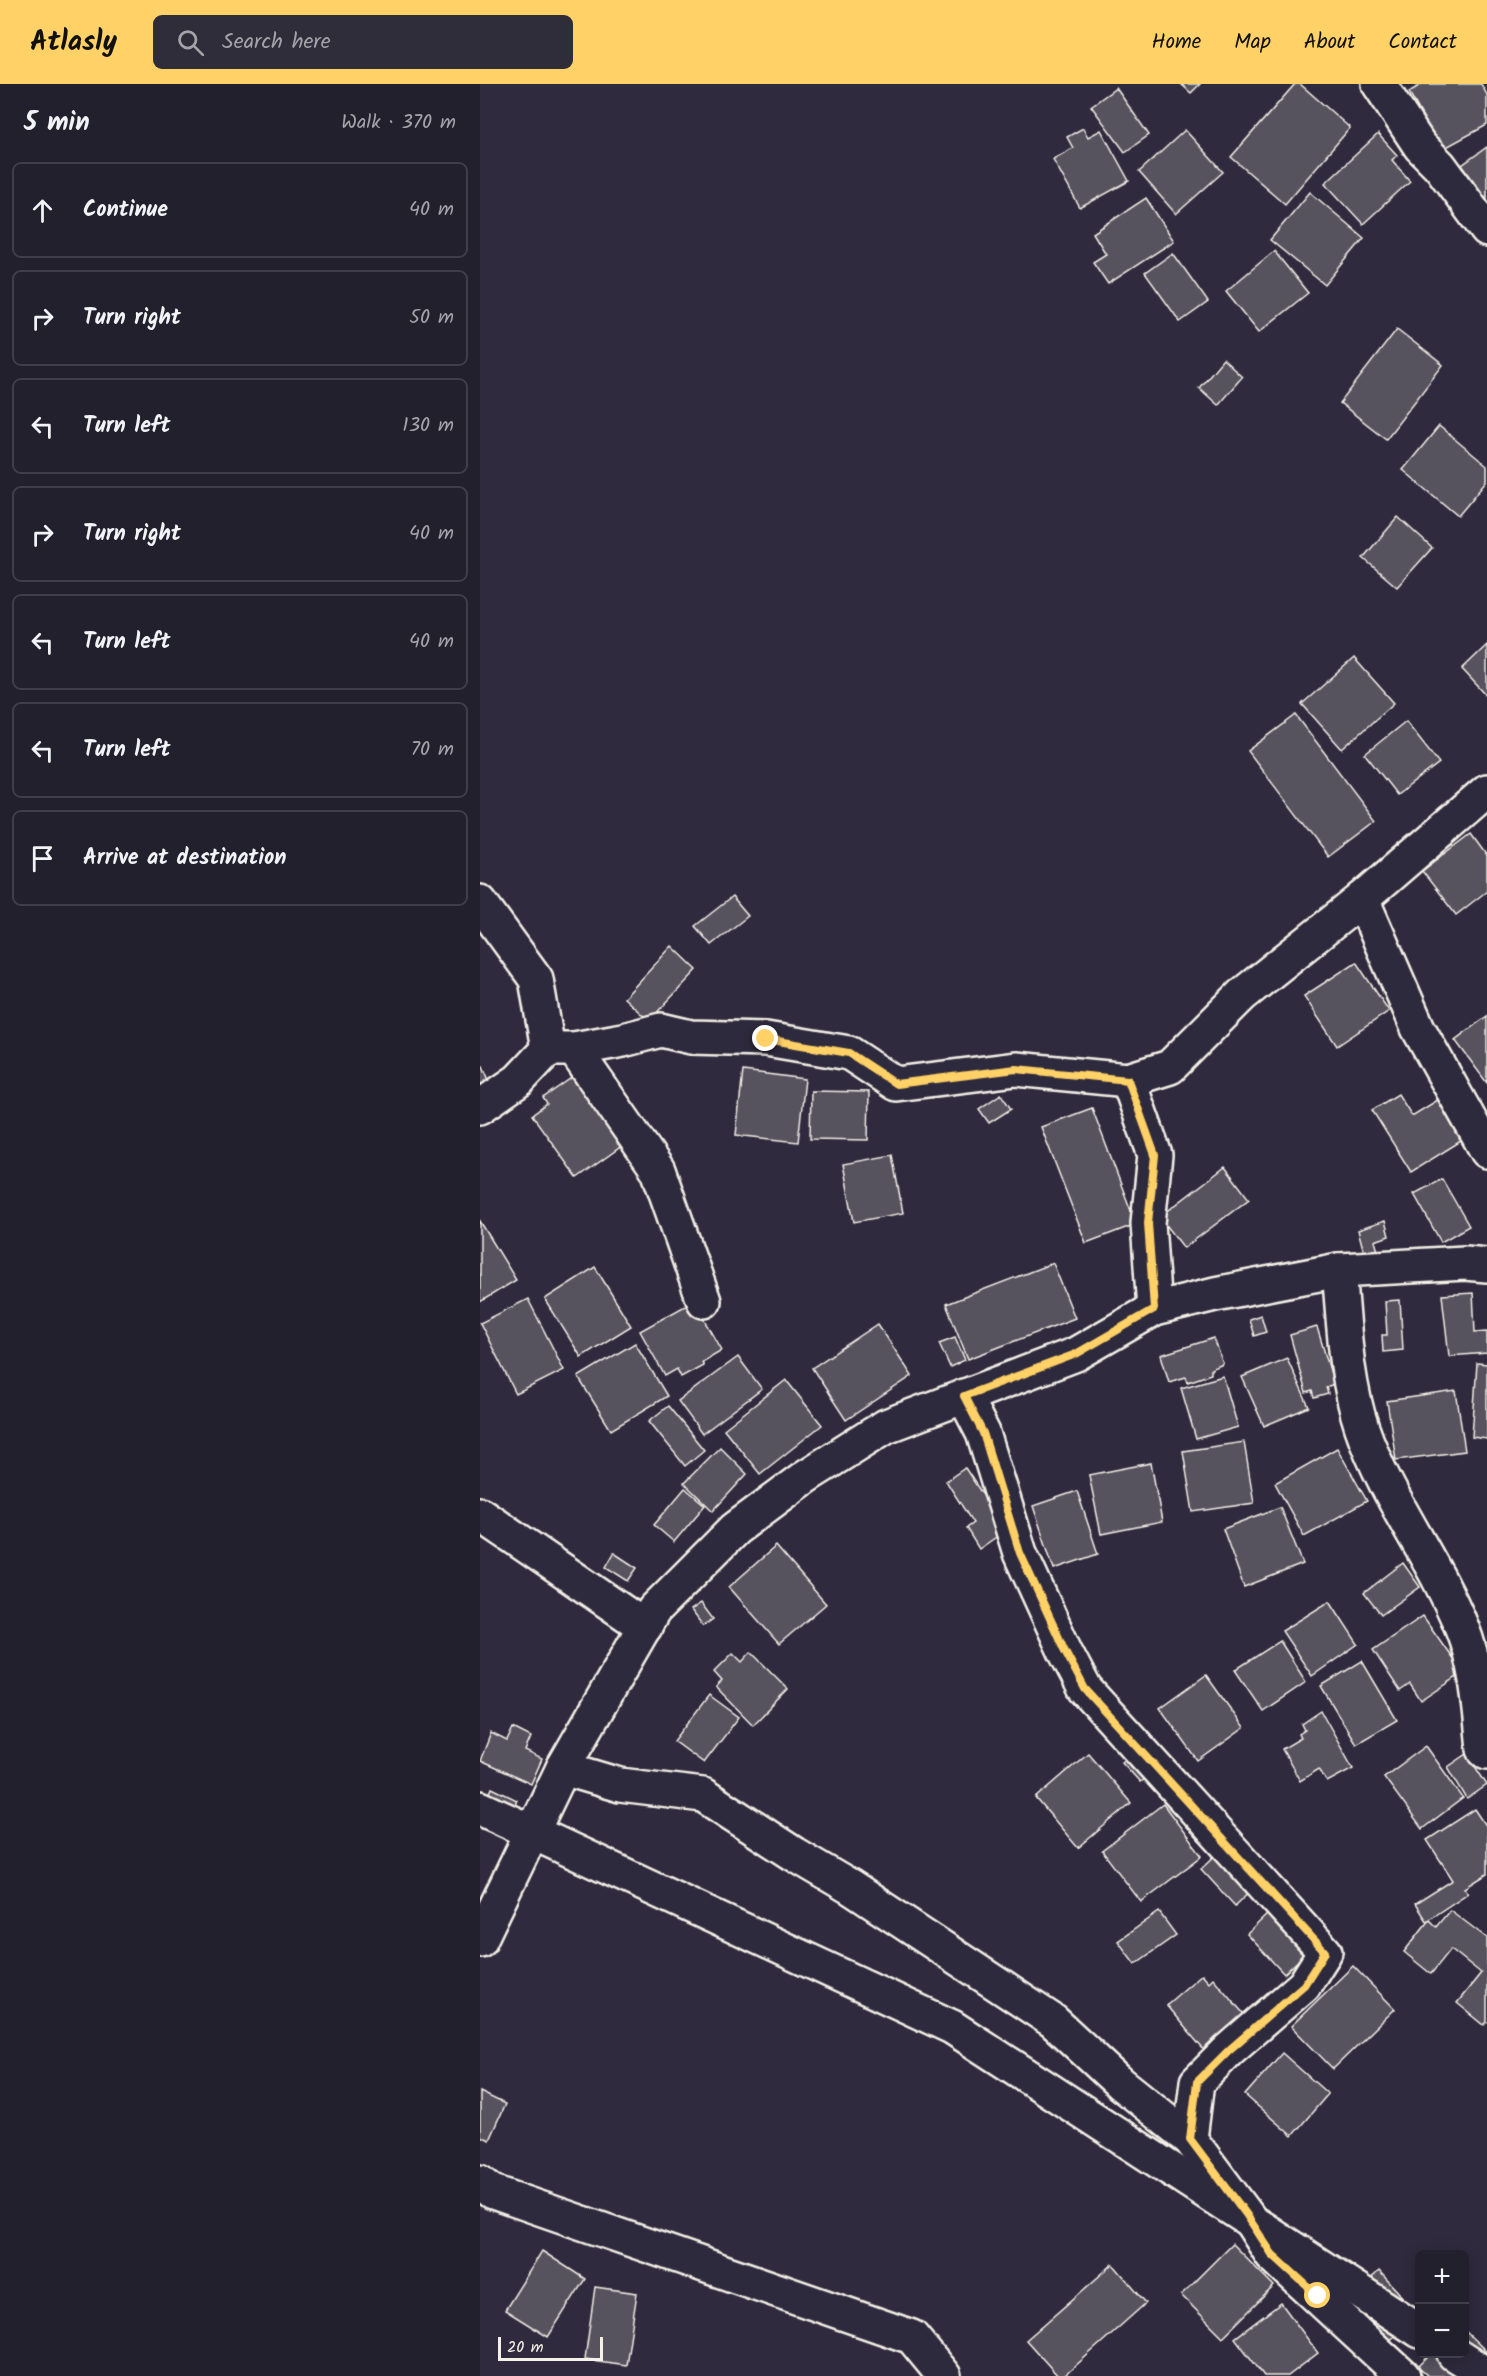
<!DOCTYPE html>
<html lang="en">
<head>
<meta charset="utf-8">
<style>
  body { margin:0; font-family:Kalam,sans-serif; background:#2f2d3a; color:#f1f3f6 }
  .controls { position:absolute; right:18px; bottom:18px; display:grid; overflow:hidden; border-radius:9px; box-shadow:0 3px 15px #0003 }
  .controls button { width:54px; height:54px; display:grid; place-items:center; padding:0; border:0; border-bottom:2px solid #403e4a; background:#23202e; color:#f1f3f6; font:30px sans-serif }
  .scale { position:absolute; left:18px; bottom:15px; width:105px; box-sizing:border-box; padding-left:6px; border:3px solid #f4f1e8; border-top:0; font-size:16px; line-height:21px; white-space:nowrap; color:#f4f1e8; -webkit-text-stroke:4px #2f2a3d; paint-order:stroke }
  .stop { position:absolute; width:18px; height:18px; margin:-14px; border:4px solid #ffd166; border-radius:50%; background:#fff }
  .stop.end { background:#ffd166; border-color:#fff; box-shadow:0 2px 6px #0008 }
  .list { margin:0; padding:0; list-style:none }
  h2 { display:flex; justify-content:space-between; align-items:center; height:78px; margin:0; padding:0 24px; font-size:26px }
  h2 small { font-size:20px; font-weight:400; color:#a3a3aa }
  .list li { display:grid; grid-template-columns:39px 1fr auto; gap:18px; align-items:center; box-sizing:border-box; height:96px; margin:0 12px 12px; padding:0 12px; border:2px solid #403e4a; border-radius:9px }
  .list b { display:block; font-size:22px; white-space:nowrap }
  .list em { font-size:20px; font-style:normal; color:#a3a3aa }
  .icon { flex:none; width:33px; height:33px; fill:none; stroke:currentColor; stroke-width:2; stroke-linecap:round; stroke-linejoin:round }
  .map { position:relative; flex:none; width:1007px; height:2292px; overflow:hidden }
  header { display:flex; align-items:center; gap:36px; box-sizing:border-box; height:84px; padding:0 30px; background:#ffd166; color:#111 }
  header strong { font-size:28px }
  nav { display:flex; gap:33px; margin-inline-start:auto; font-size:21px }
  .search { width:420px; height:54px; background:#2f2d3a; display:flex; align-items:center; gap:15px; box-sizing:border-box; padding:0 21px; border-radius:9px; color:#a3a3aa; font-size:22px }
  main { display:flex }
  aside { flex:1; background:#23202e }
  .map>svg:first-child { display:block }
  .building { fill:#56525f; stroke:#f4f1e8; stroke-width:1.5 }
  .lines { fill:none; stroke-linecap:round; stroke-linejoin:round }
  .minor-casing { stroke:#f4f1e8; stroke-width:38 }
  .highway-casing { stroke:#f4f1e8; stroke-width:38 }
  .minor { stroke:#2f2a3d; stroke-width:33 }
  .highway { stroke:#2f2a3d; stroke-width:33 }
  .route { stroke:#ffd166; stroke-width:8 }
</style>
</head>
<body>
<header>
<strong>Atlasly</strong>
<div class="search"><svg class="icon" aria-label="search" viewBox="0 0 24 24"><circle cx="10" cy="10" r="6"/><path d="M15 15l6 6"/></svg>Search here</div>
<nav><a>Home</a><a>Map</a><a>About</a><a>Contact</a></nav>
</header>
<main>
<aside>
<h2>5 min<small>Walk · 370 m</small></h2>
<ul class="list">
<li><svg class="icon" aria-label="ahead" viewBox="0 0 24 24"><path d="M12 20V5M6 11l6-6 6 6"/></svg><div><b>Continue</b></div><em>40 m</em></li>
<li><svg class="icon" aria-label="right" viewBox="0 0 24 24"><path d="M7 20v-9h11M14 6l5 5-5 5"/></svg><div><b>Turn right</b></div><em>50 m</em></li>
<li><svg class="icon" aria-label="left" viewBox="0 0 24 24"><path d="M17 20v-9H6M10 6l-5 5 5 5"/></svg><div><b>Turn left</b></div><em>130 m</em></li>
<li><svg class="icon" aria-label="right" viewBox="0 0 24 24"><path d="M7 20v-9h11M14 6l5 5-5 5"/></svg><div><b>Turn right</b></div><em>40 m</em></li>
<li><svg class="icon" aria-label="left" viewBox="0 0 24 24"><path d="M17 20v-9H6M10 6l-5 5 5 5"/></svg><div><b>Turn left</b></div><em>40 m</em></li>
<li><svg class="icon" aria-label="left" viewBox="0 0 24 24"><path d="M17 20v-9H6M10 6l-5 5 5 5"/></svg><div><b>Turn left</b></div><em>70 m</em></li>
<li><svg class="icon" aria-label="arrive" viewBox="0 0 24 24"><path d="M6 21V4h12l-3 4 3 4H6"/></svg><div><b>Arrive at destination</b></div></li>
</ul>
</aside>
<div class="map">
<svg width="1007" height="2292" viewBox="0 0 1007 2292">
  <rect width="100%" height="100%" fill="#2f2a3d"/>
  <filter id="ink" filterUnits="userSpaceOnUse"><feTurbulence type="fractalNoise" baseFrequency=".0167" numOctaves="2"/><feDisplacementMap in="SourceGraphic" scale="12" xChannelSelector="R" yChannelSelector="G"/><feConvolveMatrix kernelMatrix="1 2 1 2 8 2 1 2 1" color-interpolation-filters="sRGB"/></filter>
  <g filter="url(#ink)">
    <g class="building">
      <polygon points="701,0 720,0 711,9"/>
      <polygon points="815,0 820,0 870,44 805,120 751,73"/>
      <polygon points="942,0 1001,0 1007,11 1007,41 961,66 929,8"/>
      <polygon points="636,4 669,51 645,68 611,22"/>
      <polygon points="603,44 608,53 621,46 649,97 600,124 573,75 593,64 587,53"/>
      <polygon points="705,46 743,88 696,130 659,88"/>
      <polygon points="898,50 917,71 912,76 930,97 883,140 845,99"/>
      <polygon points="1007,63 1007,116 982,81"/>
      <polygon points="830,108 884,154 845,201 790,156"/>
      <polygon points="666,114 694,157 628,200 613,178 626,170 613,149"/>
      <polygon points="794,167 828,209 779,248 746,207"/>
      <polygon points="693,169 728,218 700,238 665,189"/>
      <polygon points="917,245 963,281 906,355 860,319"/>
      <polygon points="743,275 762,293 738,321 719,304"/>
      <polygon points="959,342 1007,382 1007,397 978,432 923,386"/>
      <polygon points="918,433 952,464 917,503 883,474"/>
      <polygon points="1007,561 1007,612 982,585"/>
      <polygon points="874,574 914,619 862,665 822,620"/>
      <polygon points="816,631 896,737 848,773 768,667"/>
      <polygon points="926,637 959,679 917,711 885,670"/>
      <polygon points="991,750 1007,772 1007,807 976,831 942,787"/>
      <polygon points="252,813 268,832 231,861 215,842"/>
      <polygon points="192,862 217,886 169,937 144,914"/>
      <polygon points="876,878 909,927 857,962 824,912"/>
      <polygon points="1007,932 1007,999 975,956"/>
      <polygon points="3,982 11,1001 0,1007 0,983"/>
      <polygon points="263,987 325,995 318,1058 256,1051"/>
      <polygon points="97,990 146,1059 97,1094 52,1031 67,1020 63,1014"/>
      <polygon points="331,1007 389,1008 388,1056 330,1055"/>
      <polygon points="969,1009 994,1049 931,1088 892,1026 918,1010 932,1032"/>
      <polygon points="521,1010 531,1025 509,1039 499,1025"/>
      <polygon points="612,1024 656,1140 606,1159 561,1043"/>
      <polygon points="412,1071 423,1129 374,1138 363,1080"/>
      <polygon points="745,1083 769,1115 704,1164 680,1133"/>
      <polygon points="962,1095 989,1142 961,1158 934,1110"/>
      <polygon points="0,1137 36,1196 0,1218"/>
      <polygon points="905,1137 909,1152 895,1157 898,1167 885,1172 878,1146"/>
      <polygon points="573,1179 595,1234 488,1275 466,1220"/>
      <polygon points="115,1183 151,1242 101,1273 65,1215"/>
      <polygon points="993,1209 995,1248 1007,1247 1007,1269 969,1272 962,1211"/>
      <polygon points="48,1215 84,1286 36,1310 0,1239"/>
      <polygon points="920,1216 923,1266 903,1268 902,1251 907,1251 905,1217"/>
      <polygon points="214,1217 242,1266 221,1278 223,1281 201,1293 197,1285 185,1292 160,1247"/>
      <polygon points="781,1231 786,1248 774,1252 769,1235"/>
      <polygon points="398,1240 432,1292 366,1336 332,1284"/>
      <polygon points="837,1243 854,1300 846,1303 848,1310 834,1314 832,1307 826,1309 810,1251"/>
      <polygon points="475,1253 485,1276 470,1283 459,1259"/>
      <polygon points="734,1254 743,1280 731,1285 731,1290 708,1298 706,1293 689,1298 681,1271"/>
      <polygon points="155,1259 187,1312 131,1346 98,1293"/>
      <polygon points="258,1273 282,1305 222,1350 198,1317"/>
      <polygon points="807,1274 829,1323 784,1342 762,1293"/>
      <polygon points="997,1279 1007,1280 1007,1355 992,1353"/>
      <polygon points="743,1292 758,1343 716,1355 701,1304"/>
      <polygon points="306,1296 342,1341 280,1390 244,1345"/>
      <polygon points="976,1307 985,1367 916,1376 907,1317"/>
      <polygon points="188,1322 224,1366 205,1382 169,1337"/>
      <polygon points="764,1358 774,1419 713,1428 703,1367"/>
      <polygon points="240,1363 267,1390 233,1427 204,1399"/>
      <polygon points="857,1364 887,1417 824,1452 795,1399"/>
      <polygon points="671,1379 682,1438 621,1450 609,1391"/>
      <polygon points="485,1384 518,1434 522,1449 499,1465 486,1444 493,1439 466,1397"/>
      <polygon points="205,1404 225,1421 194,1458 174,1441"/>
      <polygon points="597,1407 618,1470 574,1485 553,1422"/>
      <polygon points="800,1423 823,1480 764,1503 743,1445"/>
      <polygon points="296,1462 346,1520 299,1560 249,1503"/>
      <polygon points="134,1469 157,1484 148,1497 126,1483"/>
      <polygon points="923,1479 940,1503 901,1531 884,1509"/>
      <polygon points="850,1517 878,1560 832,1592 802,1547"/>
      <polygon points="221,1519 233,1535 223,1542 211,1526"/>
      <polygon points="943,1532 983,1589 941,1617 930,1600 920,1607 893,1566"/>
      <polygon points="800,1557 826,1598 783,1627 755,1586"/>
      <polygon points="271,1568 308,1605 273,1641 236,1603 242,1597 234,1588 253,1569 262,1578"/>
      <polygon points="882,1577 917,1636 876,1660 841,1602"/>
      <polygon points="726,1591 764,1644 718,1677 680,1624"/>
      <polygon points="229,1611 259,1633 224,1679 194,1657"/>
      <polygon points="841,1627 873,1684 847,1698 839,1685 820,1697 802,1665 821,1654 819,1650 825,1646 822,1640"/>
      <polygon points="33,1644 51,1653 45,1667 62,1675 51,1700 0,1677 11,1649 27,1657"/>
      <polygon points="946,1662 983,1714 942,1745 904,1693"/>
      <polygon points="608,1669 651,1719 598,1764 556,1714"/>
      <polygon points="987,1670 1007,1701 987,1715 968,1683"/>
      <polygon points="650,1672 668,1692 660,1698 642,1678"/>
      <polygon points="12,1704 37,1716 29,1734 4,1722"/>
      <polygon points="683,1720 722,1772 661,1818 622,1767"/>
      <polygon points="995,1725 1007,1743 1007,1790 985,1804 988,1809 946,1837 935,1820 973,1796 947,1756"/>
      <polygon points="742,1765 776,1802 755,1822 721,1785"/>
      <polygon points="792,1826 829,1866 804,1890 767,1850"/>
      <polygon points="970,1826 1007,1854 1007,1938 1004,1941 977,1919 1001,1889 971,1865 951,1890 924,1868 949,1836 956,1843"/>
      <polygon points="679,1828 696,1851 655,1880 638,1857"/>
      <polygon points="873,1882 915,1925 853,1985 811,1942"/>
      <polygon points="722,1890 729,1898 733,1894 769,1936 728,1971 686,1921"/>
      <polygon points="802,1969 848,2010 812,2052 765,2011"/>
      <polygon points="0,2008 25,2020 9,2056 0,2052"/>
      <polygon points="752,2160 794,2202 743,2253 701,2211"/>
      <polygon points="62,2167 105,2195 68,2253 25,2226"/>
      <polygon points="633,2180 666,2219 584,2292 578,2292 546,2256"/>
      <polygon points="899,2187 939,2231 907,2259 868,2216"/>
      <polygon points="115,2203 157,2209 146,2281 105,2275"/>
      <polygon points="801,2219 838,2269 808,2292 784,2292 755,2254"/>
      <polygon points="984,2246 1007,2268 1007,2292 948,2292 938,2283 951,2270 984,2270"/>
    </g>
    <g class="lines">
      <g class="minor-casing">
        <g id="minor">
          <polyline points="899,0 940,62 960,82 1007,146"/>
          <polyline points="882,815 938,944 1007,1067"/>
          <polyline points="0,818 56,895 68,965 39,996 0,1023"/>
          <polyline points="68,965 94,965 143,956 181,946 211,953 286,955 369,969 416,1000 536,985 648,996"/>
          <polyline points="94,965 178,1086 224,1217"/>
          <path d="M859 1186C864 1238 865 1294 882 1344 906 1414 954 1475 982 1544 997 1581 1000 1625 1004 1665L1007 1668"/>
          <polyline points="674,1225 668,1139 675,1071 648,996 690,983 762,911 882,815 1007,707"/>
          <polyline points="484,1312 503,1349 540,1469 585,1567 605,1605 845,1868 824,1901 749,1966 717,1998 710,2055"/>
          <polyline points="0,1430 165,1543"/>
          <polyline points="83,1684 140,1701 223,1711 314,1770 370,1803 573,1937 640,1999 710,2055 766,2130 792,2171 923,2292"/>
          <polyline points="0,1856 83,1684 174,1526 255,1445 325,1393 406,1342 596,1270 674,1225 735,1210 859,1186 985,1179 1007,1181"/>
          <polyline points="0,2098 13,2108 432,2253 464,2292"/>
        </g>
      </g>
      <g class="highway-casing">
        <g id="highway">
          <polyline points="0,1724 472,1943 940,2247"/>
          <polyline points="974,2270 1007,2291"/>
        </g>
      </g>
      <use href="#minor" class="minor"/>
      <use href="#highway" class="highway"/>
    </g>
  </g>
  <g class="lines" filter="url(#ink)">
    <polyline class="route" points="286,955 369,969 416,1000 536,985 648,996 675,1071 668,1139 674,1225 596,1270 484,1312 503,1349 540,1469 585,1567 605,1605 845,1868 824,1901 749,1966 717,1998 710,2055 766,2130 792,2170 838,2212"/>
  </g>
</svg>
<div class="controls">
<button>+</button>
<button>−</button>
</div>
<div class="scale">20 m</div>
<div class="stop" style="left:838px;top:2212px"></div>
<div class="stop end" style="left:286px;top:955px"></div>
</div>
</main>
</body>
</html>
